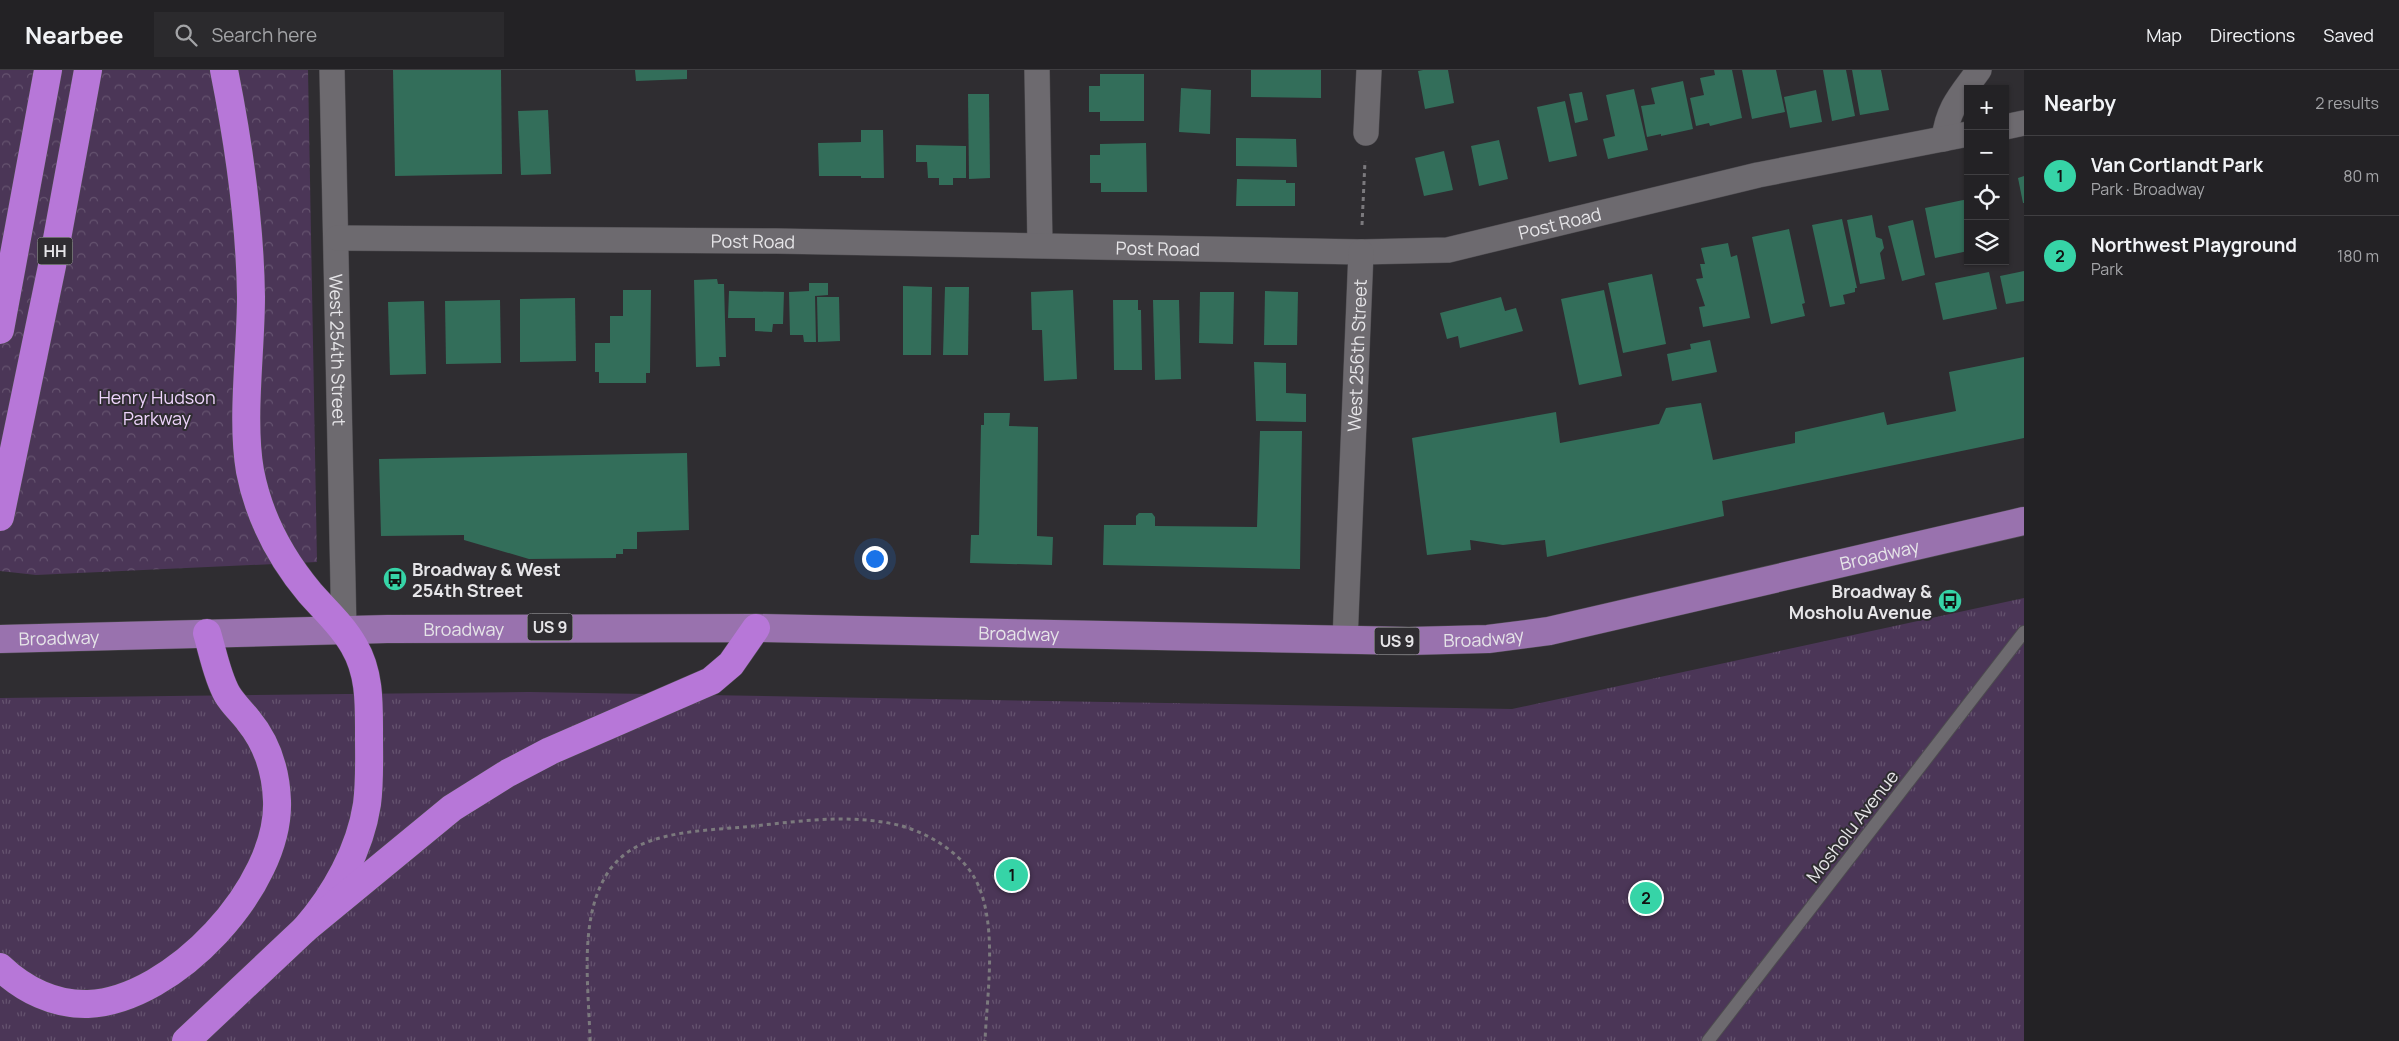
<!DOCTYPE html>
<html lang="en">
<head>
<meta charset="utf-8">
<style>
  body { margin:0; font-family:Manrope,sans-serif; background:#2b2a2d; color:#f1f3f6 }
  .controls { position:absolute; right:15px; top:15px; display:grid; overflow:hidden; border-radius:0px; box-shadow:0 1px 4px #0004 }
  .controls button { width:45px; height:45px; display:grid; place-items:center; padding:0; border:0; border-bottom:1px solid #403f42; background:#232225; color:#f1f3f6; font:25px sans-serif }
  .you { position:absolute; left:874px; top:488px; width:18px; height:18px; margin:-12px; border:4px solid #fff; border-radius:50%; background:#1a73e8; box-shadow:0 0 0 8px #1a73e833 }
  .badge { display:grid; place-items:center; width:32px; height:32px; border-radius:50%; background:#36d4a7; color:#111; font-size:16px; font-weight:700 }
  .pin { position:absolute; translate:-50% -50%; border:2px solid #fff; box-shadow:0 1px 5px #0006 }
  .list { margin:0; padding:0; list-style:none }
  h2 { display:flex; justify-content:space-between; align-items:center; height:65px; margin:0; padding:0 20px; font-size:21px }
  h2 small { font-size:16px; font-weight:400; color:#a3a4a7 }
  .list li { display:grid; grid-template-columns:32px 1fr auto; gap:15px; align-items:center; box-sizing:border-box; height:80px; padding:0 20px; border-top:1px solid #403f42 }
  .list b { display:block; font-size:19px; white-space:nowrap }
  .list p { margin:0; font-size:16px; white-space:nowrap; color:#a3a4a7 }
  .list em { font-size:16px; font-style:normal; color:#a3a4a7 }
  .icon { flex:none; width:28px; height:28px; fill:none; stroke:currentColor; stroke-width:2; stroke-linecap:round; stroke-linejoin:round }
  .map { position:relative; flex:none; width:2024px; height:971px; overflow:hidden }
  header { display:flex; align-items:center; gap:30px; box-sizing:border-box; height:70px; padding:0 25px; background:#232225; border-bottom:1px solid #403f42 }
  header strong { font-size:24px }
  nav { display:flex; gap:28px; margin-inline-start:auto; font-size:18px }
  .search { width:350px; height:45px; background:#2b2a2d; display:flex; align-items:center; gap:12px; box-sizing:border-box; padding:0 18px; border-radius:0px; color:#a3a4a7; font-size:19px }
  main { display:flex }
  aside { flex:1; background:#232225 }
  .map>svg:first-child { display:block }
  .forest { fill:url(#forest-crowns) }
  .park { fill:url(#park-tufts) }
  .building { fill:#336e5a }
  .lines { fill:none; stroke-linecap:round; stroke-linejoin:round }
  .service-casing { stroke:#4d4b4f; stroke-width:14 }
  .minor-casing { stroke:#4d4b4f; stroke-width:26 }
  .primary-casing { stroke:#4d4b4f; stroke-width:29 }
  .motorway-casing { stroke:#4d4b4f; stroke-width:29 }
  .path { stroke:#7b797d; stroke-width:3; stroke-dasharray:4 4; stroke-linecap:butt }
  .service { stroke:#6d6a6f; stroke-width:12 }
  .minor { stroke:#6d6a6f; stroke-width:25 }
  .primary { stroke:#9972ae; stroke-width:28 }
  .motorway { stroke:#b777d8; stroke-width:28 }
  .labels { text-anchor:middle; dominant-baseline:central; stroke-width:4; stroke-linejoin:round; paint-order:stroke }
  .shield { fill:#2f2d31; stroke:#afaeb1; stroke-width:1 }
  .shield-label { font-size:16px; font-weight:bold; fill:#e6e5e8 }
  .street-label { font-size:18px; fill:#e6e5e8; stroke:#2f2d31 }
  .park-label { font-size:18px; fill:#eed4fc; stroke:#2f2d31 }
  .poi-label { font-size:18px; font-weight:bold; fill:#e6e5e8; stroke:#2f2d31; text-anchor:start }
</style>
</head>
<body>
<header>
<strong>Nearbee</strong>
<div class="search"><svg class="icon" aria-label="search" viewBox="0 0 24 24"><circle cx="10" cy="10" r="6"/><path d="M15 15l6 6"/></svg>Search here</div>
<nav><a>Map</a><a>Directions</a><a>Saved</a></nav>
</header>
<main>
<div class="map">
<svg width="2024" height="971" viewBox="0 0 2024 971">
  <defs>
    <pattern id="forest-crowns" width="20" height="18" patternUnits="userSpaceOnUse" patternTransform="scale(1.25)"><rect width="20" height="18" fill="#4b3657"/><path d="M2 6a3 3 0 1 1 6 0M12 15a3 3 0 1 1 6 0" fill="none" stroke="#65536f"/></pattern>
    <pattern id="park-tufts" width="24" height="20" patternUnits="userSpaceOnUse" patternTransform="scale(1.25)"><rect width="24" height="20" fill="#4b3657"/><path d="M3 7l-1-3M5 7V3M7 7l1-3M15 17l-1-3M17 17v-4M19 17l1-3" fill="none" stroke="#65536f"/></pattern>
  </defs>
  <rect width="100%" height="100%" fill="#2f2d31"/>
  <polygon class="forest" points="0,0 308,0 317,492 36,505 0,501"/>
  <polygon class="park" points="2024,528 2024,971 0,971 0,628 529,622 1512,639"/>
  <g class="building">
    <polygon points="393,0 501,0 502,104 395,106"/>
    <polygon points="635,0 687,0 687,9 636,11"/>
    <polygon points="1251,0 1321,0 1321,28 1251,27"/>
    <polygon points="1423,0 1448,0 1454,33 1425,39 1418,1"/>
    <polygon points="1714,0 1732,0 1742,48 1710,56 1709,53 1696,56 1690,28 1704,25 1700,8 1715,5"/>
    <polygon points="1742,0 1776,0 1785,42 1752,49"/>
    <polygon points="1823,0 1846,0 1855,46 1832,51"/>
    <polygon points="1852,0 1881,0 1889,40 1860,45"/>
    <polygon points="1100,4 1144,4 1144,51 1100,51 1100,42 1089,42 1089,16 1100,16"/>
    <polygon points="1683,11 1693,59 1661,66 1661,64 1647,67 1641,36 1655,34 1651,18"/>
    <polygon points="1181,18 1211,20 1210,64 1179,62"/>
    <polygon points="1634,19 1648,80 1608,89 1603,69 1615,66 1606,25"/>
    <polygon points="1816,20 1822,52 1790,58 1784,27"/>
    <polygon points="1582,22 1588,50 1575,53 1569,24"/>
    <polygon points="968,24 989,24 990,108 969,109"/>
    <polygon points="1565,31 1577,86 1549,92 1537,37"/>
    <polygon points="548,40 551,104 521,105 518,41"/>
    <polygon points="861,60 883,60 884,108 861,108 861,106 819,106 818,73 861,72"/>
    <polygon points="1236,68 1296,69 1297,97 1236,96"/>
    <polygon points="1499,70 1508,109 1479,116 1471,76"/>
    <polygon points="1146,73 1147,122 1101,122 1101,113 1090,113 1090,85 1100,85 1100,74"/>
    <polygon points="916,75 966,76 966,108 953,108 953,115 939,115 939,108 928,108 927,92 916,92"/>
    <polygon points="1444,81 1453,120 1424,126 1415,88"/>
    <polygon points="2024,106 2024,133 2023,133 2018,108"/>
    <polygon points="1237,109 1286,110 1286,113 1295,113 1295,136 1236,136"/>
    <polygon points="1968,129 1968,181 1935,188 1925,138"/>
    <polygon points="1872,145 1876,167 1882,169 1884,178 1880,183 1885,209 1860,214 1847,150"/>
    <polygon points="1842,149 1857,218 1855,218 1855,222 1843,225 1845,234 1830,237 1812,155"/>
    <polygon points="1913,150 1925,205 1902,211 1888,156"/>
    <polygon points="1789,159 1805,233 1802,234 1805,246 1771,254 1752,167"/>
    <polygon points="1728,173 1731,187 1737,185 1750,248 1703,257 1699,237 1705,236 1696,209 1703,208 1700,194 1705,194 1701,178"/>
    <polygon points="2024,201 2024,231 2006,234 2000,206"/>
    <polygon points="1989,202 1997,239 1943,250 1935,213"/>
    <polygon points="1652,204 1666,274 1623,283 1608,213"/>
    <polygon points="717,209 718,214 724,214 726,287 719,287 720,296 696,297 694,210"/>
    <polygon points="809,213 828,213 828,225 815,226 816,272 804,272 803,265 790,265 789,222 809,221"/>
    <polygon points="903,216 932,217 931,285 903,285"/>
    <polygon points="945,217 969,217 968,285 943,285"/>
    <polygon points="623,220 651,220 650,303 646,303 646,313 599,313 599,302 595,302 595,273 610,273 610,246 623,246"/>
    <polygon points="1073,220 1077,309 1044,311 1042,260 1032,260 1031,222"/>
    <polygon points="1604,220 1622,306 1579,315 1561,229"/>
    <polygon points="729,221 784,222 783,254 773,254 772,262 755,261 755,248 728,248"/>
    <polygon points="1265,221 1298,222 1297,275 1264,275"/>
    <polygon points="1200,222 1234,222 1233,274 1199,273"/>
    <polygon points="817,227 839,227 840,271 818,272"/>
    <polygon points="1501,227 1505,241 1516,238 1523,261 1460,278 1458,266 1447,269 1440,243"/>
    <polygon points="575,228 576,291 520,292 520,229"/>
    <polygon points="500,230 501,293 446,294 445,231"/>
    <polygon points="1113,230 1138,230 1138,240 1141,240 1142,300 1114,300"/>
    <polygon points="1153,230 1179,230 1181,309 1155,310"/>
    <polygon points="424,231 426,304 390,305 388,232"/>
    <polygon points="1710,270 1717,302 1672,311 1667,284 1691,279 1690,274"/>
    <polygon points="2024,287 2024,368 1722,431 1724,446 1547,487 1545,470 1503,475 1470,470 1471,480 1427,485 1412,368 1556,342 1560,373 1659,354 1666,338 1701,333 1713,390 1795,373 1795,362 1884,342 1887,355 1956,341 1949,302"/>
    <polygon points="1254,292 1286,293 1286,323 1306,324 1306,352 1256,351"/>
    <polygon points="984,343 1010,343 1009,356 1038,357 1037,466 1053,467 1052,495 970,493 971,465 979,465 981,355 984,355"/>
    <polygon points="1260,361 1302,361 1300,499 1103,495 1104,455 1136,455 1136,446 1139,443 1152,443 1155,447 1155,456 1257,457"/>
    <polygon points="687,383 689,460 637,462 637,479 623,479 623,484 616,484 616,488 529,489 464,470 464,465 381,466 379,389"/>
  </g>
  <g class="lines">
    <g class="service-casing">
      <polyline id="service" points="1708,971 2024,562"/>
    </g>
    <g class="minor-casing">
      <g id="minor">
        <path id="s1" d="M332 0 344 561"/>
        <polyline points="1037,0 1040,175"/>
        <polyline points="2005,57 2024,53"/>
        <polyline points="1366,63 1369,0"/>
        <path d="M1944 69C1948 37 1961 25 1979 0"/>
        <path id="s2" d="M337 168 776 171 1361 182 1448 180 1758 105 1968 64"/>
        <path id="s3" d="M1345 571 1361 182"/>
      </g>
    </g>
    <g class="primary-casing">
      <g id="primary">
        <path id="s4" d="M0 569 387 559 756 558 1409 571 1488 569 1549 561 2024 451"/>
      </g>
    </g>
    <g class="motorway-casing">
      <g id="motorway">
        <path d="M224 0C239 75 250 151 251 227 251 281 241 349 250 401 259 448 280 487 310 523 325 540 343 556 354 576 370 603 369 634 369 665 369 688 370 711 367 734 360 780 335 825 305 859"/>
        <polyline points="0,260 48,0"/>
        <polyline points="0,447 52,196 88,0"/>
        <path d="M0 897C24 920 55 935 88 934 174 930 280 816 277 731 276 702 267 673 248 650 241 641 233 634 227 624 217 606 213 583 207 563"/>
        <polyline points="186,971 305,859 452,738 508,703 550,681 711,611 731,594 756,558"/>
      </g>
    </g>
    <g class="path">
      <polyline points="1362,155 1365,91"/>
      <path d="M590 971C589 917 577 844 611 798 619 788 629 780 640 775 671 761 710 760 744 757 795 752 847 743 898 755 926 762 959 781 974 807 999 850 987 923 985 971"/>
    </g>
    <use href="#service" class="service"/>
    <use href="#minor" class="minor"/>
    <use href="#primary" class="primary"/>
    <use href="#motorway" class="motorway"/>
  </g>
  <defs>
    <g id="bus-disc" transform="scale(1.25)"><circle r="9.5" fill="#36d4a7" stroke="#2f2d31"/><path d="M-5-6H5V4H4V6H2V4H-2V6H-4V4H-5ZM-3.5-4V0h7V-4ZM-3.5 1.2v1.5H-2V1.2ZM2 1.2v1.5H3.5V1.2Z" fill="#111"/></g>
  </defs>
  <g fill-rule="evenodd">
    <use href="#bus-disc" x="395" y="509"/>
    <use href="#bus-disc" x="1950" y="531"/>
  </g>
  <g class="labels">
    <g class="shield">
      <rect x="37.5" y="167.5" width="35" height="27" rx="4"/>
      <rect x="527.5" y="543.5" width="45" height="27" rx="4"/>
      <rect x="1374.5" y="557.5" width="45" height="27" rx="4"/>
    </g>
    <g class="shield-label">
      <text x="55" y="181">HH</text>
      <text x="550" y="557">US 9</text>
      <text x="1397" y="571">US 9</text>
    </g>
    <g class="street-label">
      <text stroke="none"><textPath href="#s2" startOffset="1226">Post Road</textPath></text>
      <text stroke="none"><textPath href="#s2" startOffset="416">Post Road</textPath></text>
      <text stroke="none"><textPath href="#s2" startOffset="821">Post Road</textPath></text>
      <text stroke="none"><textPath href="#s1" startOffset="280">West 254th Street</textPath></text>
      <text stroke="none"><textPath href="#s3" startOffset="286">West 256th Street</textPath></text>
      <text stroke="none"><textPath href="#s4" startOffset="1889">Broadway</textPath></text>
      <text stroke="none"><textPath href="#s4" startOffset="464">Broadway</textPath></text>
      <text stroke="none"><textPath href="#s4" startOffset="1019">Broadway</textPath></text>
      <text stroke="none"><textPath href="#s4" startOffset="59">Broadway</textPath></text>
      <text stroke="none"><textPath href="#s4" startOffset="1484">Broadway</textPath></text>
      <text transform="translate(1852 756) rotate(-52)">Mosholu Avenue</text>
    </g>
    <g class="park-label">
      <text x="157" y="327">Henry Hudson<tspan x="157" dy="21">Parkway</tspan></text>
    </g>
    <g class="poi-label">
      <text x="412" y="499">Broadway &amp; West<tspan x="412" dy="21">254th Street</tspan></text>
      <text x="1932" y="521" text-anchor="end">Broadway &amp;<tspan x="1932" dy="21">Mosholu Avenue</tspan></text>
    </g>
  </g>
</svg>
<div class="controls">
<button>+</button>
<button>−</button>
<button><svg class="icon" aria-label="locate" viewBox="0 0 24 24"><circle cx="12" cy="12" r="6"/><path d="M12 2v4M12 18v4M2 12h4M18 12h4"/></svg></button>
<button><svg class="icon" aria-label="layers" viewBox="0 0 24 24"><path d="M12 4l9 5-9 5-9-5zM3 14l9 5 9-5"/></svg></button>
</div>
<div class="you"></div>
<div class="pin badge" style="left:1012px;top:805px">1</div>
<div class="pin badge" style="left:1646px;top:828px">2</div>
</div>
<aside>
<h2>Nearby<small>2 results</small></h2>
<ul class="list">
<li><span class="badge">1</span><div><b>Van Cortlandt Park</b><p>Park · Broadway</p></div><em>80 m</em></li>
<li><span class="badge">2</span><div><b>Northwest Playground</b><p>Park</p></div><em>180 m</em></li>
</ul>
</aside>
</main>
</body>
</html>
